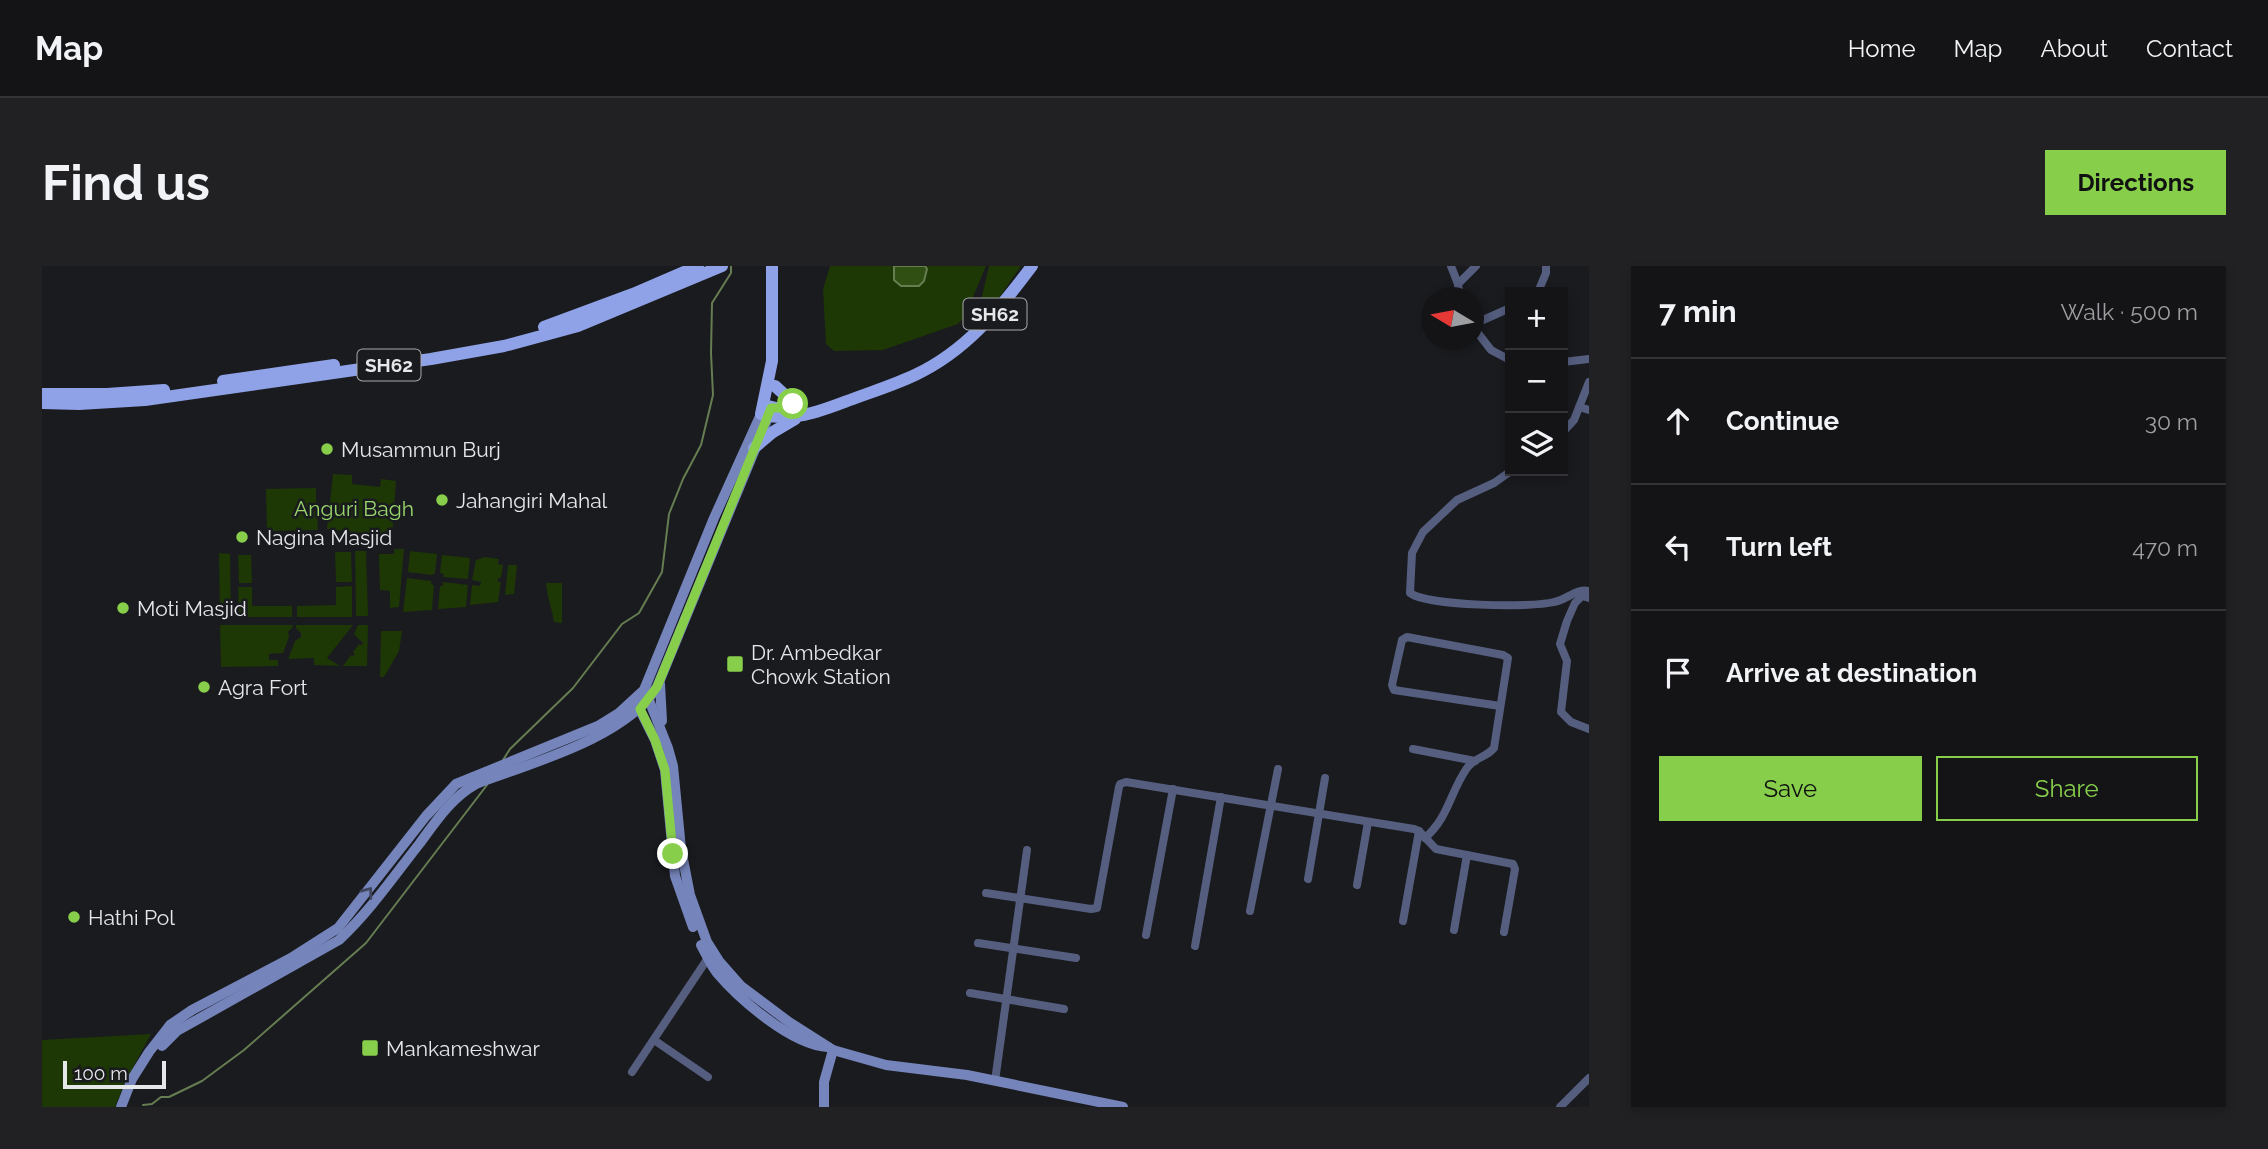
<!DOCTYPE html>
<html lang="en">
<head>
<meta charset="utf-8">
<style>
  body { margin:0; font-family:Raleway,sans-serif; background:#212124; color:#f1f3f6 }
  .controls { position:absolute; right:21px; top:21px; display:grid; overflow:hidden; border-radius:0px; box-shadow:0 4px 10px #0003 }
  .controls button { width:63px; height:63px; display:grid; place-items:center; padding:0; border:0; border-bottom:2px solid #333336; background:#141417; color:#f1f3f6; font:35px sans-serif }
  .compass { position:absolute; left:1379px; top:21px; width:63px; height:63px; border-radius:50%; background:#141417; box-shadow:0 4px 10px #0003; rotate:280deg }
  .scale { position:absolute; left:21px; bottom:18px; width:103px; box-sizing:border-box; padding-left:7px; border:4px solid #e6e7e9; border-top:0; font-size:19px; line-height:24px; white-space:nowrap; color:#e6e7e9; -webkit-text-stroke:5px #1a1b1f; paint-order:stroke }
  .stop { position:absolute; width:21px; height:21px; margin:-16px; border:5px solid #87cf4a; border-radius:50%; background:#fff }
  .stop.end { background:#87cf4a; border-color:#fff; box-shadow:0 2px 7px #0008 }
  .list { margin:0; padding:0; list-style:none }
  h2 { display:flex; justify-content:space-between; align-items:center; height:91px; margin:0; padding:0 28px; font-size:30px }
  h2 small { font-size:23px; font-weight:400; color:#9d9ea1 }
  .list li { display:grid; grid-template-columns:46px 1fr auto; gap:21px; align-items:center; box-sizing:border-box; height:126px; padding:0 28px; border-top:2px solid #333336 }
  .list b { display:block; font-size:26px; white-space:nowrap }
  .list em { font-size:23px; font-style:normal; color:#9d9ea1 }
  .actions { display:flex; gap:14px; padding:21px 28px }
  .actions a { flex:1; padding:16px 0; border:2px solid #87cf4a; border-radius:0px; text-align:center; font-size:24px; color:#87cf4a }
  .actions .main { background:#87cf4a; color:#111 }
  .icon { flex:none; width:38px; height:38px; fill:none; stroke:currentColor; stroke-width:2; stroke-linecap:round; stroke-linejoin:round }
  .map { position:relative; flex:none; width:1547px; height:841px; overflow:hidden; border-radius:0px }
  header { display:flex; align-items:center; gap:42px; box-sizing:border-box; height:98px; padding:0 35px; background:#141417; border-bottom:2px solid #333336 }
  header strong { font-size:33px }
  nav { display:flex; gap:38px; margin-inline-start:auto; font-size:24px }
  .intro { display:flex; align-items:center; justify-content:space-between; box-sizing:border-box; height:168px; padding:0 42px }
  h1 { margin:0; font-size:49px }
  .button { padding:18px 32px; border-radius:0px; background:#87cf4a; color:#111; font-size:24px; font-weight:700 }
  main { display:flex; gap:42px; padding:0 42px }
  aside { flex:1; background:#141417; border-radius:0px; box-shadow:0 4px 10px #0003 }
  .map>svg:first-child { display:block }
  .green { fill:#1d3705 }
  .water { fill:#2f5012; stroke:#667d52; stroke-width:2 }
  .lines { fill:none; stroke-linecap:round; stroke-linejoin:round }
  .stream { stroke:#667d52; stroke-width:2 }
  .street { stroke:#555e7f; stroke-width:8 }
  .secondary { stroke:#7584ba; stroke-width:10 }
  .primary { stroke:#8fa2e7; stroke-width:12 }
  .oneway { stroke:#3e455d }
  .route { stroke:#87cf4a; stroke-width:9 }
  .poi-dot { fill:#87cf4a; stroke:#1a1b1f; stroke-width:2.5 }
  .labels { text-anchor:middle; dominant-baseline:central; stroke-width:5; stroke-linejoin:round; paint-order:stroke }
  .shield { fill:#1a1b1f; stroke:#a9aaac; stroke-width:2 }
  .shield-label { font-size:19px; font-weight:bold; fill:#e6e7e9 }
  .poi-label { font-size:21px; fill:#e6e7e9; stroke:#1a1b1f; text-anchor:start }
  .park-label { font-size:21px; fill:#98d56b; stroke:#1a1b1f }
</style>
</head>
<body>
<header>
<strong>Map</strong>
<nav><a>Home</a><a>Map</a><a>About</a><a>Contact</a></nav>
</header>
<div class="intro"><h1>Find us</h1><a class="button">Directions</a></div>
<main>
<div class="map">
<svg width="1547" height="841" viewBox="0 0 1547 841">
  <rect width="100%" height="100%" fill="#1a1b1f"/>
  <g class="green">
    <polygon points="788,0 944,0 923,50 916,58 841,84 792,85 784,78 781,23"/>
    <polygon points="947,0 979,0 959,29 935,52"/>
    <polygon points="291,208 310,209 310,218 338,221 339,213 354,215 350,270 285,263"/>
    <polygon points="274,222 274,237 272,238 272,245 275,246 276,264 225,265 224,223"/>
    <polygon points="352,283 362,283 357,341 348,342 348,325 338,324 337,288 352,288"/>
    <polygon points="313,285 324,285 326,350 314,350"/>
    <polygon points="368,285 395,288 393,307 390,309 366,306"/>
    <polygon points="293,286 309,286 310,316 294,316"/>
    <polygon points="177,287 188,288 189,349 178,349"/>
    <polygon points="196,289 209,289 210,317 197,317"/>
    <polygon points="400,289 428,292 426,313 401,311 402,308 398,307"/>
    <polygon points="443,291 457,293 456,298 461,299 459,312 456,312 456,316 459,316 456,336 428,339 430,319 438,320 439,316 430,314 434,294"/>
    <polygon points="466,299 475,299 472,328 463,329"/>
    <polygon points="365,312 390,315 389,318 392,319 390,344 361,346"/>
    <polygon points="401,316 426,319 424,341 396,343 398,320 401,320"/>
    <path d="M504 317H520V357L512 356C510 342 505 331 504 317Z"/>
    <polygon points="310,320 310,351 255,351 255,340 294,339 294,321"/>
    <polygon points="196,321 210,321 210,340 250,340 250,351 197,351"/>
    <polygon points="178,359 251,359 250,362 246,366 247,371 241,387 227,388 227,394 236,394 236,400 179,401"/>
    <polygon points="254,359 311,359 285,392 298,400 272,399 272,392 246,393 253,375 259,371 259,367 254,362"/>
    <polygon points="316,359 326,359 325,400 301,400 309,389 311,390 313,388 311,386 317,378 320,379 321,377 312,368"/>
    <polygon points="339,365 360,365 357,385 342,411 338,411"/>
    <polygon points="109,768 83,816 73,841 0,841 0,774"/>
  </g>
  <polygon class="water" points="852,0 883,0 885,3 882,15 877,20 859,20 852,14"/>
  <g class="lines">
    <g class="stream">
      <polyline points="461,494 468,483 531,422 580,358 597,347 620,306 627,248 641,213 659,179 671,129 669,87 670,37 689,7 689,0"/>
      <polyline points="101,839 110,838 119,831 127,831 160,815 202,784 324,677 445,519"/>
    </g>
    <g class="street">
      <polyline points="1409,0 1416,18 1418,32"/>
      <polyline points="1416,18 1434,0"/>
      <polyline points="1496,26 1504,7 1504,0"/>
      <polyline points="1432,58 1468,42"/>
      <polyline points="1432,62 1449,84 1468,94"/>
      <polyline points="1521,96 1547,93"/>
      <polyline points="1537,141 1547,144"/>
      <polyline points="1521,166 1532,154 1547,116"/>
      <path d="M1469 205 1452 217 1415 234 1381 266 1370 287 1368 327C1385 340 1489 342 1512 336 1525 334 1534 322 1547 325"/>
      <polyline points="1547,332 1540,330 1533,337 1525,355 1518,378 1525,395 1519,446 1529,456 1547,463"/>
      <polyline points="1371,483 1433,495"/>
      <path d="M1383 572C1407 551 1408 526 1425 502 1432 492 1445 491 1452 482L1466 392 1461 389 1365 371 1360 374 1350 419 1352 424 1458 440"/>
      <polyline points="1266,613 1283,512"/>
      <polyline points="1315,619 1326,556"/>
      <polyline points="944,627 1049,643 1055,642 1077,521 1078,518 1084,516 1372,563 1377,565 1394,583 1471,598 1473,603 1462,666"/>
      <polyline points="1208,645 1236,503"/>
      <polyline points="1361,655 1377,565"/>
      <polyline points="1412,664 1425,589"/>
      <polyline points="1104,669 1131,523"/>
      <polyline points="936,677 1034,692"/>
      <polyline points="1153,680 1179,531"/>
      <polyline points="928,727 1022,743"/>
      <polyline points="612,774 666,811"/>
      <polyline points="590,806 666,692"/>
      <polyline points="953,815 985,584"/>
      <polyline points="1518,841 1547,812"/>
    </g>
    <g class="secondary">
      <polyline points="618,418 620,455"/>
      <polyline points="605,429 626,482 631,500 639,583 648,629 665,676 677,695 699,720 747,756 791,784 844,799 925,809 1081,841"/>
      <polyline points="595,438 613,474 623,504 633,610 651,661"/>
      <path d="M659 679C664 688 668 698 675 707 698 734 750 779 786 781"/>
      <path d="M120 780 135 765 297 674C328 645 352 610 378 577 394 555 410 531 434 518 489 497 583 472 615 421L725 154"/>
      <polyline points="79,841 90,813 107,786 128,759 150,744 249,692 296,662 384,550 414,518 556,460 577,447 602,424 672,252 719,148"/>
      <polyline points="782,841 782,816 791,784"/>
    </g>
    <g class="primary">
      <path d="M730 0V95L719 148C750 157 779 145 808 134 829 126 852 119 873 109 924 85 957 44 990 0"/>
      <polyline points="502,61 591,28 656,0"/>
      <polyline points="181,115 292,99"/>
      <polyline points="733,120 757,142"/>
      <polyline points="0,128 65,128 122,124"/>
      <polyline points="0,137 37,138 103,134 389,93 462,80 536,60 680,0"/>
      <polyline points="722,139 738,143 757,142"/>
      <polyline points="712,182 731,166 753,153"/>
    </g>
  </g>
  <defs><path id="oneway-chevron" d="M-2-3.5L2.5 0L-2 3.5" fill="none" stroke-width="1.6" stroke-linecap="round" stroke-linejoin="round" transform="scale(1.75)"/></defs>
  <use class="oneway" href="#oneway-chevron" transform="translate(326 626) rotate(-53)"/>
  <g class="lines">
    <polyline class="route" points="631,588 623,504 613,474 598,443 615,421 729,142 757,142 751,138"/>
  </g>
  <g class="poi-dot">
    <circle cx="285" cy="183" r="7"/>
    <circle cx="400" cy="234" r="7"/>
    <circle cx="200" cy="271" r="7"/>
    <circle cx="81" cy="342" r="7"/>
    <rect x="684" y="389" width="18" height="18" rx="3.5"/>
    <circle cx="162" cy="421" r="7"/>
    <circle cx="32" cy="651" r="7"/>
    <rect x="319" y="773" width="18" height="18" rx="3.5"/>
  </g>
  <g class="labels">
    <g class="shield">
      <rect x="921.5" y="32.5" width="63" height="31" rx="5"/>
      <rect x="315.5" y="83.5" width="63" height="31" rx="5"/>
    </g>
    <g class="shield-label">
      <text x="953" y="48">SH62</text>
      <text x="347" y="99">SH62</text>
    </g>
    <g class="poi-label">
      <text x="299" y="183">Musammun Burj</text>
      <text x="414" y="234">Jahangiri Mahal</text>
      <text x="214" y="271">Nagina Masjid</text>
      <text x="95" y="342">Moti Masjid</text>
      <text x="709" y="386">Dr. Ambedkar<tspan x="709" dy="24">Chowk Station</tspan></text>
      <text x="176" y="421">Agra Fort</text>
      <text x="46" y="651">Hathi Pol</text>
      <text x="344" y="782">Mankameshwar</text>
    </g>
    <g class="park-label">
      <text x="312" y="242">Anguri Bagh</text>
    </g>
  </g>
</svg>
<div class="controls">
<button>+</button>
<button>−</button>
<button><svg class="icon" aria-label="layers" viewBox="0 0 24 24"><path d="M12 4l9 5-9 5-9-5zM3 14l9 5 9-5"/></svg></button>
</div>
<svg class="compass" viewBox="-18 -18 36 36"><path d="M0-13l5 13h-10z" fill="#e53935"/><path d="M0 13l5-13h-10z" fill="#9d9ea1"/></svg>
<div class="scale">100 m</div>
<div class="stop" style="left:751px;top:138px"></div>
<div class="stop end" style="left:631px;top:588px"></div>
</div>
<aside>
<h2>7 min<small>Walk · 500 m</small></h2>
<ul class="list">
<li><svg class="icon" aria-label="ahead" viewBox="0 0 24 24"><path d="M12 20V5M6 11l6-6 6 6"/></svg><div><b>Continue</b></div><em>30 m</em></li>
<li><svg class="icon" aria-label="left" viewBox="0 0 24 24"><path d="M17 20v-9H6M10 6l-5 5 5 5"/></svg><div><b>Turn left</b></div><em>470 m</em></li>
<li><svg class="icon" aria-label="arrive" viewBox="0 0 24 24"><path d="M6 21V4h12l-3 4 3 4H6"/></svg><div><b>Arrive at destination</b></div></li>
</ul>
<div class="actions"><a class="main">Save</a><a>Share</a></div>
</aside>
</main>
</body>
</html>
